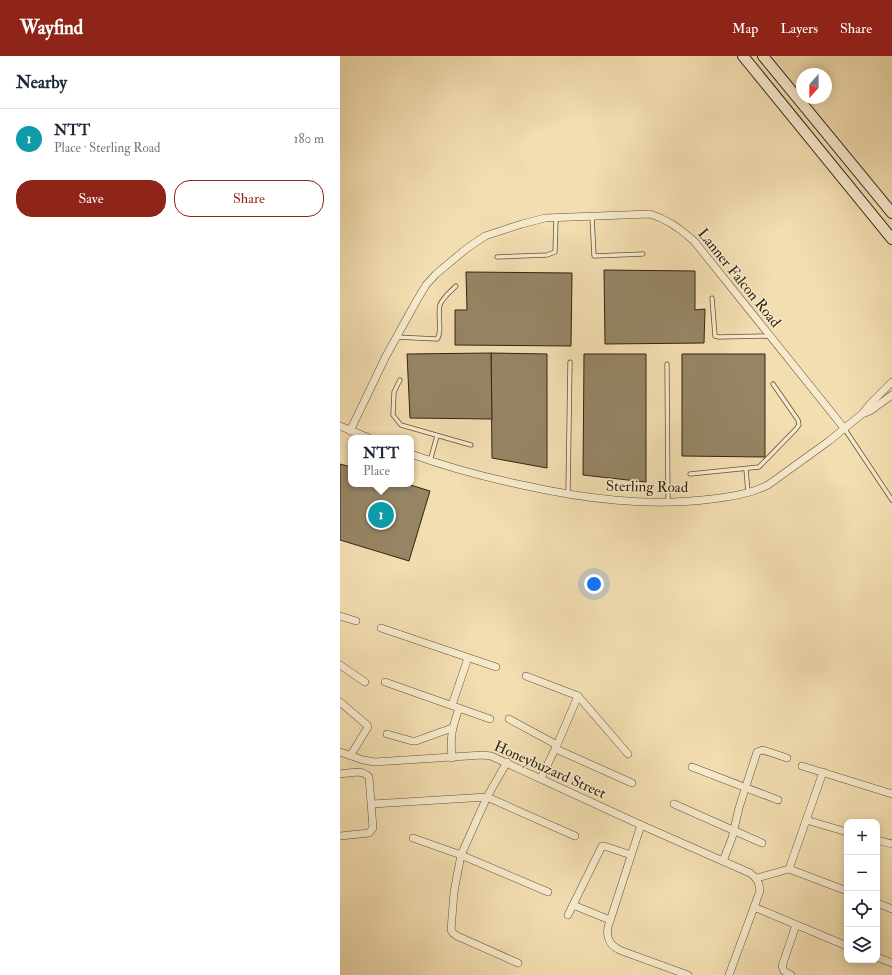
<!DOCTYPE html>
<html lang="en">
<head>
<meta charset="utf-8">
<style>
  body { margin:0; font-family:"IM FELL Double Pica",serif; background:#f2f2f3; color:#1f2937 }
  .controls { position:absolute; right:12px; bottom:12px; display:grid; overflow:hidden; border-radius:8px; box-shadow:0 2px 10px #0003 }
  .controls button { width:36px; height:36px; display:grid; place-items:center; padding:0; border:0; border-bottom:1px solid #e0e1e3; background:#fff; color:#1f2937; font:20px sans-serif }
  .compass { position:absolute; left:456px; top:12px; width:36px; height:36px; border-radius:50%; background:#fff; box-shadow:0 2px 10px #0003; rotate:201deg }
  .you { position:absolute; left:254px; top:528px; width:14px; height:14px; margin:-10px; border:3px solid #fff; border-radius:50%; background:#1a73e8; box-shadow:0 0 0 6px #1a73e833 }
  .badge { display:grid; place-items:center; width:26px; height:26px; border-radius:50%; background:#8f2418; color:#fff; font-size:13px; font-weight:700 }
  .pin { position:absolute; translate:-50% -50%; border:2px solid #fff; box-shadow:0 1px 4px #0006 }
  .popup { position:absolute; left:8px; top:379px; width:66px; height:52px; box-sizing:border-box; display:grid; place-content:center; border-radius:8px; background:#fff; filter:drop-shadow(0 1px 3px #0005); font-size:13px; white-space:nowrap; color:#747a83 }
  .popup b { font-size:15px; color:#1f2937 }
  .popup::after { content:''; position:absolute; left:50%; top:100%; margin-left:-8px; border:8px solid transparent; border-top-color:#fff }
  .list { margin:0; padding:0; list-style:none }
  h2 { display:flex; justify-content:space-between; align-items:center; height:52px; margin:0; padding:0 16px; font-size:17px }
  h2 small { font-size:13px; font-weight:400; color:#747a83 }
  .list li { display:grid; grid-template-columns:26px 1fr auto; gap:12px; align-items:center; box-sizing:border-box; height:60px; padding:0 16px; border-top:1px solid #e0e1e3 }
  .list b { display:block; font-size:15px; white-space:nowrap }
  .list p { margin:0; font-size:13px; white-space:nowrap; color:#747a83 }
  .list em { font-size:13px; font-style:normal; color:#747a83 }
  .actions { display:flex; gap:8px; padding:12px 16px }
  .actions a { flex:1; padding:9px 0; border:1px solid #8f2418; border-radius:16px; text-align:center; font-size:14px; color:#8f2418 }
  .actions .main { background:#8f2418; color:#fff }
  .icon { flex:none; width:22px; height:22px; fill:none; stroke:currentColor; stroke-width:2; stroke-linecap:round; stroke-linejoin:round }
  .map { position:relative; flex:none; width:552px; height:919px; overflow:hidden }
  header { display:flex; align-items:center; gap:24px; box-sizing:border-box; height:56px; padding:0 20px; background:#8f2418; color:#fff }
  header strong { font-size:19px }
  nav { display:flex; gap:22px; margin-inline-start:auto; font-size:14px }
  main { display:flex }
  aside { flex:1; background:#fff }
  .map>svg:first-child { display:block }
  .building { fill:#968565; stroke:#322412 }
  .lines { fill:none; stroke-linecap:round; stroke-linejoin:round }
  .lane-casing { stroke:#62523a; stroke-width:5 }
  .street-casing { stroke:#62523a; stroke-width:8 }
  .secondary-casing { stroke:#322412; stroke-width:12 }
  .lane { stroke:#f7eacc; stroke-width:3.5 }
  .street { stroke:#f7eacc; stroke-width:7 }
  .secondary { stroke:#f7eacc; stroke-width:10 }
  .labels { text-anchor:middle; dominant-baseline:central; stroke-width:3; stroke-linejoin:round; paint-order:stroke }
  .street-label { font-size:15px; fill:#322412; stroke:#f7eacc }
</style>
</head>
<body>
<header>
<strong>Wayfind</strong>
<nav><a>Map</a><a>Layers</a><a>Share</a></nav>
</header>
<main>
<aside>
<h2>Nearby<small></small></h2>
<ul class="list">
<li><span class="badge" style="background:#0f9aa8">1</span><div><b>NTT</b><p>Place · Sterling Road</p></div><em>180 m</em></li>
</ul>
<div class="actions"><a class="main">Save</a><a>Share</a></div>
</aside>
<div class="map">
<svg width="552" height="919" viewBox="0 0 552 919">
  <rect width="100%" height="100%" fill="#f3deb1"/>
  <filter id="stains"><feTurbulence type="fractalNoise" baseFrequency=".005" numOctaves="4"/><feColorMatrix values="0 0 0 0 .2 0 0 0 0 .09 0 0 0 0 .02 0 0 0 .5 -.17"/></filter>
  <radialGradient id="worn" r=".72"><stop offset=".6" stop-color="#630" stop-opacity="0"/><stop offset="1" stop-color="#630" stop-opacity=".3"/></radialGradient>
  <g class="building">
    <polygon points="264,214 355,215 355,254 365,253 364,287 265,288"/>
    <polygon points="126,216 232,217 231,290 115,289 115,254 127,254"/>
    <polygon points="151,297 207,298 207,412 152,402"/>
    <polygon points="151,297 152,363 70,362 67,298"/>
    <polygon points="244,298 306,298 306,426 243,419"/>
    <polygon points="342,298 425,298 425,401 342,400"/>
    <polygon points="0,408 11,411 11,428 67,428 90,435 69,505 0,484"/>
  </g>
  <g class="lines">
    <g class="lane-casing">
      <g id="lane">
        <polyline points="252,160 254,200 303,198"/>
        <polyline points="157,201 207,199 215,196 216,162"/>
        <polyline points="372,242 375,280 379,281 429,280"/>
        <path d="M56 281 97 283C103 276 97 259 100 249 103 241 110 236 116 230"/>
        <polyline points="327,308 328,446"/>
        <polyline points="60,324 54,336 53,359 61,369 131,389"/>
        <polyline points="504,372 552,444"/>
        <polyline points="90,405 97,380"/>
        <polyline points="406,413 408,437"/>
        <polyline points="350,418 419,411 456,373 459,369 458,364 433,328"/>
        <polyline points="228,437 230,306"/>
      </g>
    </g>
    <g class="street-casing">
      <g id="street">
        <polyline points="523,357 530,348 552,326"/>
        <polyline points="0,370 29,382"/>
        <path d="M10 375 46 300 77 244 86 229 96 218 126 193 145 180 182 168 205 162 310 158C327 163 341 173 354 185L504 372"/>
        <path d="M71 398C107 411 144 421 182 429 245 443 308 451 372 443 391 441 411 438 428 429L489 385 522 358 530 355 552 339"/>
        <polyline points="0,560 16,565"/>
        <polyline points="41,572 156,611"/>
        <polyline points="0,609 25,626"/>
        <polyline points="186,620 238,640 217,689 201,722"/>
        <polyline points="45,626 150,663"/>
        <polyline points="238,640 288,698"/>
        <polyline points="0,646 27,669 28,671 12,697"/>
        <polyline points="112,649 128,602"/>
        <polyline points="169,663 217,689"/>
        <polyline points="47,678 72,685 76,685 112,672"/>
        <polyline points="216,693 292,727"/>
        <path d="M0 696 23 704 35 706 143 699 151 700 301 769 410 817C417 822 419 826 420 835L389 919"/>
        <path d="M112 702C110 679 112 673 119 652"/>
        <polyline points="167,706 147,741 121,799 114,836 111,874 113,877 117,880 178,907"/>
        <polyline points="462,710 552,738"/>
        <polyline points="352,711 438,744"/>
        <path d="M0 718C9 717 23 713 29 721L33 772 29 777 0 780"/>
        <polyline points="32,748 147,741 235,780"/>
        <polyline points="334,748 422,787"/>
        <polyline points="466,764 507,776"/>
        <path d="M301 769 268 871C266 883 270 890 282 895L348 919"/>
        <polyline points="73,782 121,799 208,836"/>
        <polyline points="537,784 552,788"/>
        <polyline points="383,805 392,782 399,752 417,696 423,694 447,702"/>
        <polyline points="449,813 507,835"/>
        <polyline points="417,822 449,813 483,716"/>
        <polyline points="537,847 552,853"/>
        <polyline points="233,849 270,864"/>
        <polyline points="414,851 507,890"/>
        <polyline points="228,859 262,790 264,790 291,799"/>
        <polyline points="537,901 552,907"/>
        <polyline points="451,919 444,915 442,910 456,869"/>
      </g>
    </g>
    <g class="secondary-casing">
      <g id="secondary">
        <polyline points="403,0 552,183"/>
        <polyline points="423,0 552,157"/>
      </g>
    </g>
    <use href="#lane" class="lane"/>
    <use href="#street" class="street"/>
    <use href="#secondary" class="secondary"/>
  </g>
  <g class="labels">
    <g class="street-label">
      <text transform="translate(399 222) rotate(51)">Lanner Falcon Road</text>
      <text transform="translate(307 431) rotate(1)">Sterling Road</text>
      <text transform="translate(210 714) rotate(24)">Honeybuzard Street</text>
    </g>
  </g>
  <rect width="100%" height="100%" filter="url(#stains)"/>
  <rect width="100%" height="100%" fill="url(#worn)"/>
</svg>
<div class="controls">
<button>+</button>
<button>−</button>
<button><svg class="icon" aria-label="locate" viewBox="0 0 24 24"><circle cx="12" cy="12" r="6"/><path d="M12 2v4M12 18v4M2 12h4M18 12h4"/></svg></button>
<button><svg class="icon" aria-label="layers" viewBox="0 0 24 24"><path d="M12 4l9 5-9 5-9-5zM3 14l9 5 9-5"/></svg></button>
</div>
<svg class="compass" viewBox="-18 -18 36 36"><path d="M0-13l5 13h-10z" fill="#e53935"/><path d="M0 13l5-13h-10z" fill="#747a83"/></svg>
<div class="you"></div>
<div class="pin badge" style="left:41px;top:459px;background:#0f9aa8">1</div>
<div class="popup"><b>NTT</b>Place</div>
</div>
</main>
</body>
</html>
